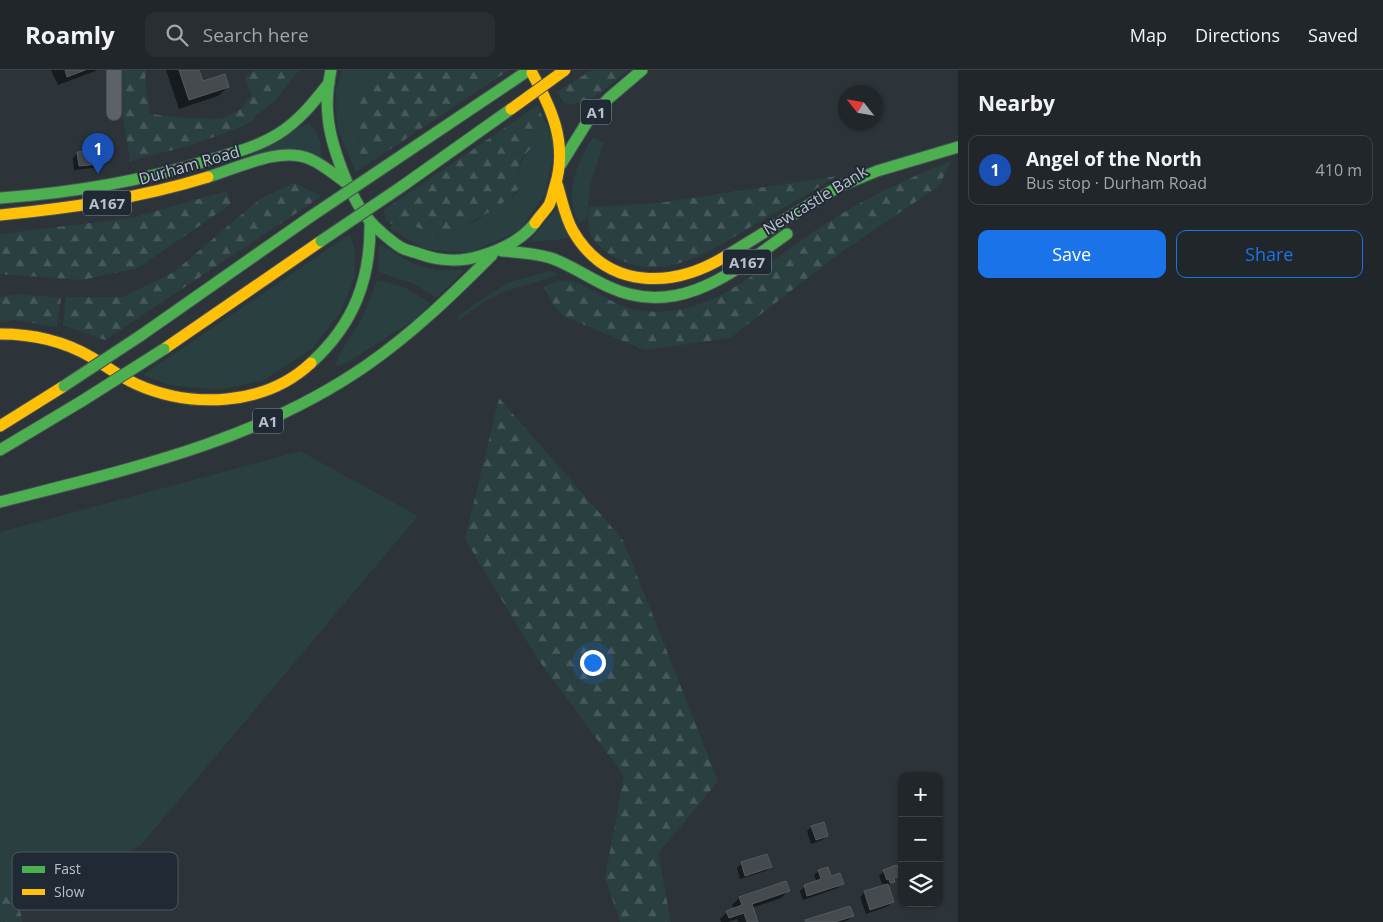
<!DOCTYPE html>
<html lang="en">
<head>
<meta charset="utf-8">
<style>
  body { margin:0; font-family:"Open Sans",sans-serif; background:#292e33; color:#f1f3f6 }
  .controls { position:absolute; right:15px; bottom:15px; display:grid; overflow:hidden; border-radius:10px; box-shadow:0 1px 4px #0004 }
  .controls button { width:45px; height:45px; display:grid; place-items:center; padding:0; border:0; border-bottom:1px solid #3e4347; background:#21262b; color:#f1f3f6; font:25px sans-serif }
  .compass { position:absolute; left:838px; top:15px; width:45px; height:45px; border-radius:50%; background:#21262b; box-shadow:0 1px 4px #0004; rotate:301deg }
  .you { position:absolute; left:592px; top:592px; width:18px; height:18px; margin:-12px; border:4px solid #fff; border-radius:50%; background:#1a73e8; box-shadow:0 0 0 8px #1a73e833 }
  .badge { display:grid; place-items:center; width:32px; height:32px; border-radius:50%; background:#1a73e8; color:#fff; font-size:16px; font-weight:700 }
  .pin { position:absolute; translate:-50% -41px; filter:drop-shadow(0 1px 2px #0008) }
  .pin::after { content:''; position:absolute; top:26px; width:18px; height:15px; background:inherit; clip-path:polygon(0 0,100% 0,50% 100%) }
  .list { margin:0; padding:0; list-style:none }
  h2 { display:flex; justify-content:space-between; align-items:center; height:65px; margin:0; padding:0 20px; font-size:21px }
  h2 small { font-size:16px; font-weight:400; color:#a2a5a9 }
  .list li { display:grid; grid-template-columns:32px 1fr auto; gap:15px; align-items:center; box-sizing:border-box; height:70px; margin:0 10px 10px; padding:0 10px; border:1px solid #3e4347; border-radius:10px }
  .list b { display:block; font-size:19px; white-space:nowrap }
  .list p { margin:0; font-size:16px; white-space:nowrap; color:#a2a5a9 }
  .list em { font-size:16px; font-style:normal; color:#a2a5a9 }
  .actions { display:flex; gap:10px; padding:15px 20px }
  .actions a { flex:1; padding:11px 0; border:1px solid #1a73e8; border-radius:10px; text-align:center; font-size:18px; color:#1a73e8 }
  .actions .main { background:#1a73e8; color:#fff }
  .icon { flex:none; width:28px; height:28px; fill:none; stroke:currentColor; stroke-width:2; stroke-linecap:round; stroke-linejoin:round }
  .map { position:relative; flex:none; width:958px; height:852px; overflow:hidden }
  header { display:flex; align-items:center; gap:30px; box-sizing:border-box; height:70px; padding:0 25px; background:#21262b; border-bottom:1px solid #3e4347 }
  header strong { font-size:24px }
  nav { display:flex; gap:28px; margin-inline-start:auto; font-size:18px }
  .search { width:350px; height:45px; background:#292e33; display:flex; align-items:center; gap:12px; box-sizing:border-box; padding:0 18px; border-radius:10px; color:#a2a5a9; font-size:19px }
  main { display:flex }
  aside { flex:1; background:#21262b }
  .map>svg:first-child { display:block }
  .green { fill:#2a3f40 }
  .forest { fill:url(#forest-firs) }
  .shadow { fill:#0007 }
  .building { fill:#454a4f; stroke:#555a61 }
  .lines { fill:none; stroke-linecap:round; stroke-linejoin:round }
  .street-casing { stroke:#4a4f54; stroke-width:16 }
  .fast-casing { stroke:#4a5056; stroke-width:13 }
  .slow-casing { stroke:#4a5056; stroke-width:13 }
  .street { stroke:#5d6268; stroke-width:14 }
  .fast { stroke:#4caf50; stroke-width:11 }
  .slow { stroke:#ffc107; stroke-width:11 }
  .fast-bridge-casing { stroke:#494f55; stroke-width:13; stroke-linecap:butt }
  .slow-bridge-casing { stroke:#494f55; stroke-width:13; stroke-linecap:butt }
  .fast-bridge { stroke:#4caf50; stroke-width:11 }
  .slow-bridge { stroke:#ffc107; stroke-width:11 }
  .labels { text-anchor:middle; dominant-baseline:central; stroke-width:4; stroke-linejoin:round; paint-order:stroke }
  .shield { fill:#202a34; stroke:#8a939c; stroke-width:1 }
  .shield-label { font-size:15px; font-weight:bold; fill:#b8c0c9 }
  .street-label { font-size:16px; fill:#b8c0c9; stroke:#202a34 }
  .key { fill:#202a34; stroke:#4e5761; stroke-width:1 }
  .key-label { font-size:14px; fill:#b8c0c9 }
</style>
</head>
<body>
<header>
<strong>Roamly</strong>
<div class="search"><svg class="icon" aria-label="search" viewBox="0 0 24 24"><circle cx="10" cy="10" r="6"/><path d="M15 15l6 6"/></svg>Search here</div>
<nav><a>Map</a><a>Directions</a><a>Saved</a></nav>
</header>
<main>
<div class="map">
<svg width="958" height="852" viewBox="0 0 958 852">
  <defs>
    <pattern id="forest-firs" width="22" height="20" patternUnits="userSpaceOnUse" patternTransform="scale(1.25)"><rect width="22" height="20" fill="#2a3f40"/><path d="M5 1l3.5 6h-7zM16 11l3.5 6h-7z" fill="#47595a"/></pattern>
  </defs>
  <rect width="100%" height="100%" fill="#2c3339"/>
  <g class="green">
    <polygon points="342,0 375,0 359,33 362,98 356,103 337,58 336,21"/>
    <path d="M538 35 552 66 554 82 545 125 519 161 469 183 427 180 390 159 391 155 413 156 431 165 438 164 475 152 518 122C517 109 518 96 525 85Z"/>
    <path d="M308 53C319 62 322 73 321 87H245Z"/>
    <path d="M592 68 604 72 590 116 587 148 579 153C577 148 574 143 573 138 568 114 580 88 592 68Z"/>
    <polygon points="558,137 568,167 565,169 529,172"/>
    <polygon points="350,164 355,180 355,207 340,243 312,279 264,310 220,320 169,315 143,305"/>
    <path d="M381 174C397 184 413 196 432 199 443 200 454 200 465 200L436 228 415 214 379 202V175Z"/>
    <polygon points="550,201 557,203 555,206 504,222 486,231 459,250 457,247 476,233 509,212"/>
    <polygon points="377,210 404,217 431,233 414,250 345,294 335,296 340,283 362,249"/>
    <polygon points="300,381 418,446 141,775 20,841 0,819 0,462"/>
  </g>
  <g class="forest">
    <polygon points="119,0 146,0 145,12 150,44 184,48 221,49 241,39 252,26 245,7 256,0 299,0 273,33 256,45 253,51 243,56 192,75 130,91 120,31"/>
    <path d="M375 0H509L362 98C343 63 359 32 375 0Z"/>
    <path d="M592 0H628C609 15 590 38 564 33L557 22Z"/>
    <path d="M538 35C545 55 547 61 531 78 528 82 523 85 521 90 519 96 518 104 517 110L522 114C510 133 457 164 433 165 427 165 420 157 412 156 403 155 394 157 386 151L384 140Z"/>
    <path d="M951 91 939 116 840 183 730 268 645 280 563 246 554 236 544 217C552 214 560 209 569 211 581 212 607 229 620 235 642 244 669 243 691 237 738 223 776 186 816 160 859 131 903 110 951 91Z"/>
    <path d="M837 106C809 123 780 140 752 156 726 172 699 189 669 196 649 200 625 195 608 183 590 169 585 160 589 137L659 133Z"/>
    <polygon points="294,113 322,126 105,270 63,255 66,227 123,227 174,202 261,128"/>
    <polygon points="227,121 231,134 138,198 82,210 0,204 0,164 131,148"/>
    <polygon points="20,224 61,228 57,257 14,250 0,252 0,227"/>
    <polygon points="499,328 623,470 718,711 658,784 671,852 620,852 605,808 624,706 537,588 465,469"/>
    <polygon points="0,819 20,841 23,852 0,852"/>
  </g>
  <g class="shadow">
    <polygon points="51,0 98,0 58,15"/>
    <polygon points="166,0 198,0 202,13 228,17 218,26 179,39"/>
    <polygon points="91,76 98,94 94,98 74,100 73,88 78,83 86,82 86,80"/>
    <polygon points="812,757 827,766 822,770 811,774 807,761"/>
    <polygon points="767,785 770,797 766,801 740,809 737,798 741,794"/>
    <polygon points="819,801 842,814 838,818 803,830 800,821 805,816 817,812 814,805"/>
    <polygon points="884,801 899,805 887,817 892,832 888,836 866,844 860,827 865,822 885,816 884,813 882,814 879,806"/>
    <polygon points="788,821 781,828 752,838 757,852 738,852 737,849 728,852 721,852 720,849 727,842 734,839 732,835 739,828"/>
    <polygon points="852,846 848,850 842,852 805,852"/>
  </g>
  <g class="building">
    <polygon points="65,0 85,0 67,7"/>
    <polygon points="179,0 199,0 203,11 225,4 229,17 189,30"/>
    <polygon points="90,74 98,74 100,94 79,96 77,82 91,81"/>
    <polygon points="824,752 828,766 816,770 811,756"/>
    <polygon points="767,784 772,797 745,806 741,792"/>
    <polygon points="897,795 901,806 894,808 895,812 890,813 889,809 887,810 883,800"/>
    <polygon points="828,797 831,806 840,803 844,814 807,826 804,815 821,809 818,800"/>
    <polygon points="786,811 790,821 752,834 758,852 747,852 744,843 729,848 726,841 742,835 739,827"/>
    <polygon points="888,814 894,832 870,840 864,821"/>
    <polygon points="850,836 854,846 835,852 806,852 805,850"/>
  </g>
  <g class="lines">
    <g class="street-casing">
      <polyline id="street" points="114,0 114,43"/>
    </g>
    <g class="fast-casing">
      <g id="fast">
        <path d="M331 0C328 15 326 30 328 46 330 74 351 131 370 151 377 159 393 173 402 178 408 181 415 182 420 184 439 191 461 192 480 186 501 180 521 171 535 153"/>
        <polyline points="561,94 589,49 609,28 642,0"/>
        <polyline points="386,96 529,0"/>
        <path d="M208 107C238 98 280 76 310 89 324 95 336 106 349 115"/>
        <polyline points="401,117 511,39"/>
        <path d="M0 128C71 123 142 111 210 90 233 83 257 77 278 64 299 51 314 32 329 13"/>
        <path d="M502 181C518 182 535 183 551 188 571 195 589 208 609 217 678 249 733 202 787 164"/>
        <polyline points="726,186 838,117 877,101 958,77"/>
        <polyline points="140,266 310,147"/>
        <path d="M311 293C354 254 371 209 370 152"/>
        <polyline points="0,380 82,331"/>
        <path d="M0 432C129 399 256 372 367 295 413 263 452 225 492 185"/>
      </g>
    </g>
    <g class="slow-casing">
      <g id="slow">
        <path d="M532 3C552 39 568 74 555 116 553 122 552 129 549 135 545 141 539 147 535 153"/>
        <path d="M557 114C562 130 565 147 573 161 608 221 674 218 726 186"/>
        <path d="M0 145C71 138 140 128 208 107"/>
        <path d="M0 264C33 264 62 270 91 287 106 296 120 307 136 314 192 339 265 336 311 293"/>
        <polyline points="164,279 321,171"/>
        <polyline points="0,356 64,316"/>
      </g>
    </g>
    <use href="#street" class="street"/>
    <use href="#fast" class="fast"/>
    <use href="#slow" class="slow"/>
    <g class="fast-bridge-casing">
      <g id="fast-bridge">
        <polyline points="310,147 386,96"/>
        <polyline points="321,171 401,117"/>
        <polyline points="64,316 140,266"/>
        <polyline points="82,331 164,279"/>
      </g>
    </g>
    <g class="slow-bridge-casing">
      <polyline id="slow-bridge" points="511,39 565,0"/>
    </g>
    <use href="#fast-bridge" class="fast-bridge"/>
    <use href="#slow-bridge" class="slow-bridge"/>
  </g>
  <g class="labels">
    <g class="shield">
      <rect x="581" y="29.5" width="30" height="25" rx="4"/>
      <rect x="83" y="120.5" width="48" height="25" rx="4"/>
      <rect x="723" y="179.5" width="48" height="25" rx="4"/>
      <rect x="253" y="338.5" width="30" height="25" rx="4"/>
    </g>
    <g class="shield-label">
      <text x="596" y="42">A1</text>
      <text x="107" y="133">A167</text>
      <text x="747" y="192">A167</text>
      <text x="268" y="351">A1</text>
    </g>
    <g class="street-label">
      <text transform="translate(189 95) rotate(-16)">Durham Road</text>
      <text transform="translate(815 130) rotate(-31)">Newcastle Bank</text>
    </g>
  </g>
  <rect x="12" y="782" width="166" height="58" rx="8" class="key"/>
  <rect x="22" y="796" width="23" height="7" fill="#4caf50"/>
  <rect x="22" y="819" width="23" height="6" fill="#ffc107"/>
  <g class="key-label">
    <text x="54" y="804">Fast</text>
    <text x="54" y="827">Slow</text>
  </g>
</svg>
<div class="controls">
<button>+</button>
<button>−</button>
<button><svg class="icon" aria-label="layers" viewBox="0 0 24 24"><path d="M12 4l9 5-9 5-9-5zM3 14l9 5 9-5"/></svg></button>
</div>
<svg class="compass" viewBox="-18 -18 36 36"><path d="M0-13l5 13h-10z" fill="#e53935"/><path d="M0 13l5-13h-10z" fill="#a2a5a9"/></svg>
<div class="you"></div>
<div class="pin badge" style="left:98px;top:104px;background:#1a4fb4">1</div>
</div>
<aside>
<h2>Nearby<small></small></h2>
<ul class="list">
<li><span class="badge" style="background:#1a4fb4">1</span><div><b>Angel of the North</b><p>Bus stop · Durham Road</p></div><em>410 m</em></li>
</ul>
<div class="actions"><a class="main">Save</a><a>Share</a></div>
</aside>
</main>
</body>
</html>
